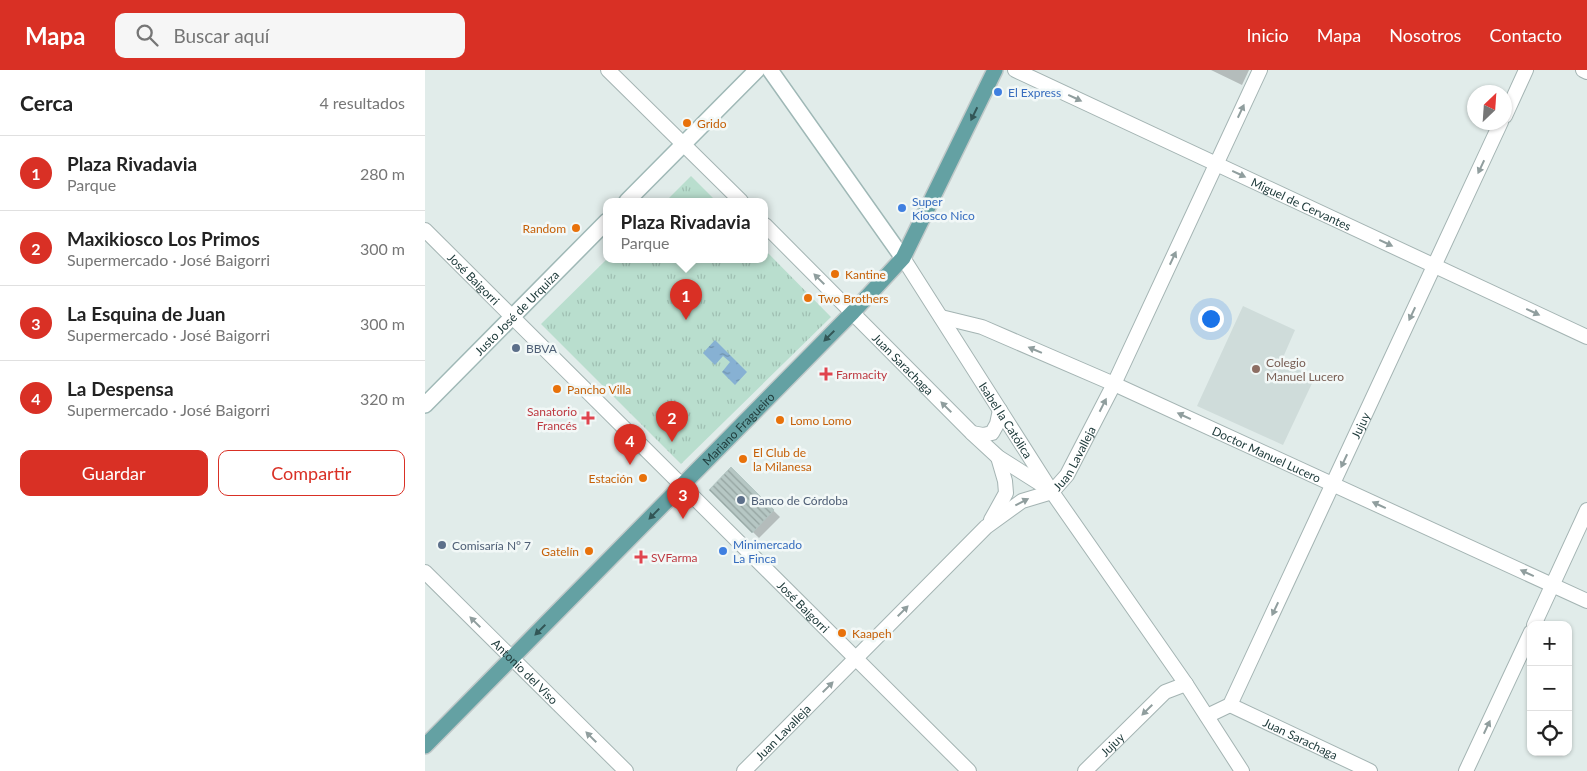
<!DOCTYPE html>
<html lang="es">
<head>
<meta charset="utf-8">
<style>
  body { margin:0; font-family:Lato,sans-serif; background:#f6f6f6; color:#222 }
  .controls { position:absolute; right:15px; bottom:15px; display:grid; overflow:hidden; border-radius:10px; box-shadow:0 1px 4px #0004 }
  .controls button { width:45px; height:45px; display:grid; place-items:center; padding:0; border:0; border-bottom:1px solid #e0e0e0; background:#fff; color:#222; font:25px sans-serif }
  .compass { position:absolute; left:1042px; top:15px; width:45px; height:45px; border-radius:50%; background:#fff; box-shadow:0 1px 4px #0004; rotate:25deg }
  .you { position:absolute; left:785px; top:248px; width:18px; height:18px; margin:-12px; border:4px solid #fff; border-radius:50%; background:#1a73e8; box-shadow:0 0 0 8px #1a73e833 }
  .badge { display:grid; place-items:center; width:32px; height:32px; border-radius:50%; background:#d93025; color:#fff; font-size:16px; font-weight:700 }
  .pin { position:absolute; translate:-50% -41px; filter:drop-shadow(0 1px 2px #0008) }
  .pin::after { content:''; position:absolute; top:26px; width:18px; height:15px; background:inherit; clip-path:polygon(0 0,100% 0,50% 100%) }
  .popup { position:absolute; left:178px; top:128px; width:165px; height:65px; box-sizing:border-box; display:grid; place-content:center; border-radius:10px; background:#fff; filter:drop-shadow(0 1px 4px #0005); font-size:16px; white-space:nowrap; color:#767676 }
  .popup b { font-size:19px; color:#222 }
  .popup::after { content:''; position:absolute; left:50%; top:100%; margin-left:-10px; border:10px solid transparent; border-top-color:#fff }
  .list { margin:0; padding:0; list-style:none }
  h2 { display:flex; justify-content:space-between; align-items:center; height:65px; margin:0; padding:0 20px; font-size:21px }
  h2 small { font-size:16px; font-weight:400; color:#767676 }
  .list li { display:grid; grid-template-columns:32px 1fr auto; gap:15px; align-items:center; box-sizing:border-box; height:75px; padding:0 20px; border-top:1px solid #e0e0e0 }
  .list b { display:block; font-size:19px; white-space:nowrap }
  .list p { margin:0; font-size:16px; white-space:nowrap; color:#767676 }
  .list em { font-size:16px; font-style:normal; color:#767676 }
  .actions { display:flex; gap:10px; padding:15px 20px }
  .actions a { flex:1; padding:11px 0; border:1px solid #d93025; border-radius:10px; text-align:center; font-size:18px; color:#d93025 }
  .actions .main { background:#d93025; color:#fff }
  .icon { flex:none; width:28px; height:28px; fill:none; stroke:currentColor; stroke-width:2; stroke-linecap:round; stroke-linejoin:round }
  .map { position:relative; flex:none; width:1162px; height:701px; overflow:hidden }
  header { display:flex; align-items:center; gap:30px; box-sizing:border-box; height:70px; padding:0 25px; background:#d93025; color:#fff }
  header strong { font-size:24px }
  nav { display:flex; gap:28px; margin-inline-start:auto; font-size:18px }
  .search { width:350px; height:45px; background:#f6f6f6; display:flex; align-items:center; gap:12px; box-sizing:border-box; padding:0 18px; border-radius:10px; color:#767676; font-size:19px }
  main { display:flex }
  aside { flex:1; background:#fff }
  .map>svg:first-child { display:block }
  .built { fill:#cfdcda }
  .grass { fill:url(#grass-tufts) }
  .water { fill:url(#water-ripples) }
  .shadow { fill:#0003 }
  .building { fill:url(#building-back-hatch); stroke:#b3c6c3 }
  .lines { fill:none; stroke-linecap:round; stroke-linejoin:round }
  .street-casing { stroke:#a4b4b3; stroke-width:16 }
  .secondary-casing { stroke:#9fb8b6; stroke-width:18 }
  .primary-casing { stroke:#c1c9c9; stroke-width:18 }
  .street { stroke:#fff; stroke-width:14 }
  .secondary { stroke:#fff; stroke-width:15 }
  .primary { stroke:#64a1a3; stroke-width:15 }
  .oneway { fill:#909e9e }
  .oneway2 { fill:#325656 }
  .shop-dot { fill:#3f7fe0; stroke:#f2f8f7; stroke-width:2 }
  .food-dot { fill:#e8710a; stroke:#f2f8f7; stroke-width:2 }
  .service-dot { fill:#5c6f8a; stroke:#f2f8f7; stroke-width:2 }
  .education-dot { fill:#8d6e63; stroke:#f2f8f7; stroke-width:2 }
  .health-dot { fill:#e0444e; stroke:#f2f8f7; stroke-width:2 }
  .labels { text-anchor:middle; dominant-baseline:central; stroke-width:5; stroke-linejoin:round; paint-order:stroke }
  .shop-label { font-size:12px; fill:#366cbe; stroke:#f2f8f7; text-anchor:start }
  .food-label { font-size:12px; fill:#c56008; stroke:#f2f8f7; text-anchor:start }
  .street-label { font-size:12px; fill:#213d3d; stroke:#f2f8f7 }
  .service-label { font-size:12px; fill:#4e5e75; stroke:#f2f8f7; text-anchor:start }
  .education-label { font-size:12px; fill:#785e54; stroke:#f2f8f7; text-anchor:start }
  .health-label { font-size:12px; fill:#be3a42; stroke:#f2f8f7; text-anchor:start }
</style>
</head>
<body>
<header>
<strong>Mapa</strong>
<div class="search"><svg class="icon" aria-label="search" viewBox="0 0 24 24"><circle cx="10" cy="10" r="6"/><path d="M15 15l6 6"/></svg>Buscar aquí</div>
<nav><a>Inicio</a><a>Mapa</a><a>Nosotros</a><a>Contacto</a></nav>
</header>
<main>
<aside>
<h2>Cerca<small>4 resultados</small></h2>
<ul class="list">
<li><span class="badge">1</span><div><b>Plaza Rivadavia</b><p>Parque</p></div><em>280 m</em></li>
<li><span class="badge">2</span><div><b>Maxikiosco Los Primos</b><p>Supermercado · José Baigorri</p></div><em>300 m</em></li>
<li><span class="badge">3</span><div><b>La Esquina de Juan</b><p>Supermercado · José Baigorri</p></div><em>300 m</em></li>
<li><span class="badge">4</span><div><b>La Despensa</b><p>Supermercado · José Baigorri</p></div><em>320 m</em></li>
</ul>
<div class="actions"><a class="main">Guardar</a><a>Compartir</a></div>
</aside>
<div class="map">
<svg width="1162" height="701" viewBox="0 0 1162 701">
  <defs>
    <pattern id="grass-tufts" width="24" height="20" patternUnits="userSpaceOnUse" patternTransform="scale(1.25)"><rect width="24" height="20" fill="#b9dece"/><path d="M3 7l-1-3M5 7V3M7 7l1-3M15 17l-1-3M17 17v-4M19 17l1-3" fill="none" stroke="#9fbfb2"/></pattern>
    <pattern id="water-ripples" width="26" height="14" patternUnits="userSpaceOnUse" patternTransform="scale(1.25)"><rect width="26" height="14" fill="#87b1d3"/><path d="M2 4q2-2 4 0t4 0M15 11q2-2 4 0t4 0" fill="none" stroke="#6e91ac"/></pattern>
    <pattern id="building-back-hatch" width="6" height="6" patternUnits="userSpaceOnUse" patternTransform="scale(1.25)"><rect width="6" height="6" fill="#b6c7c4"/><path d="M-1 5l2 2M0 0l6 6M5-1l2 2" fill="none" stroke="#94a3a0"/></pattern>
  </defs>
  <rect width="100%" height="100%" fill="#e1ecea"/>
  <polygon class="built" points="818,236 870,260 856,292 890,307 858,375 772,336"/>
  <g class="grass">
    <polygon points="266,106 291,131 241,131"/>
    <polygon points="340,180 406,247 256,394 116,254 182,189 340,189"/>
  </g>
  <polygon class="water" points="290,270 322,302 310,315 297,302 305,292 298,286 290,295 278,283"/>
  <g class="shadow">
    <polygon points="786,0 824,0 817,15"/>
    <polygon points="306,399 355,447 334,468 285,420"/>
  </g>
  <polygon class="building" points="306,397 349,440 327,463 284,420"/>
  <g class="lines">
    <g class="street-casing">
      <g id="street">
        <polyline points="183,0 316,131"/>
        <path id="s1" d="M590 0 1162 267"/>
        <polyline points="1158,0 1162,2"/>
        <polyline points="1080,46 1101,0"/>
        <path id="s2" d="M340 155 547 363 573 387 622 418"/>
        <path id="s3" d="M0 160 544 701"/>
        <path id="s4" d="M478 188 627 422 761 614 817 701"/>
        <path id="s5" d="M516 247 557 257 689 314 1162 531"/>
        <polyline points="547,363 558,365 567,363 572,354 575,340"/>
        <polyline points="566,450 581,423 580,411 573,387"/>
        <path id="s6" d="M0 502 201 701"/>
        <polyline points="1109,555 1162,440"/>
        <path id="s7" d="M805 635 945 701"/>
        <path id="s8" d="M782 646 805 635 1076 52"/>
        <path id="s9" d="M319 701 561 457 597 431 627 422 642 405 689 314 835 0"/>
        <path id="s10" d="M660 701 740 622 761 614"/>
        <polyline points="1041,701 1106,562"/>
      </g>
    </g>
    <g class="secondary-casing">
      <g id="secondary">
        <polyline points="345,0 478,188"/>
        <polyline points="202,131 332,0"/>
        <path id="s11" d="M0 335 182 151"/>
      </g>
    </g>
    <g class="primary-casing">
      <g id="primary">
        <path id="s12" d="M0 676 428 242 478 188 570 0"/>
      </g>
    </g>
    <use href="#street" class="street"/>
    <use href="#secondary" class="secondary"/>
    <use href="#primary" class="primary"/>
  </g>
  <defs><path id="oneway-solid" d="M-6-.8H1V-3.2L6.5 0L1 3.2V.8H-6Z" transform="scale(1.25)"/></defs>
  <g class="oneway">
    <use href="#oneway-solid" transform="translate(650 28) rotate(25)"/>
    <use href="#oneway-solid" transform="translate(816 41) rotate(-65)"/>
    <use href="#oneway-solid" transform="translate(1056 97) rotate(115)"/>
    <use href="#oneway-solid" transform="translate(814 104) rotate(25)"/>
    <use href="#oneway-solid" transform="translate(961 173) rotate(25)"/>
    <use href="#oneway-solid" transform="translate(748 188) rotate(-65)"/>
    <use href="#oneway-solid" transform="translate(394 209) rotate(-135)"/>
    <use href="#oneway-solid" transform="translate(1108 242) rotate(25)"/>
    <use href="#oneway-solid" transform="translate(987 244) rotate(115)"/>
    <use href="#oneway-solid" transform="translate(610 280) rotate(-157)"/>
    <use href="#oneway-solid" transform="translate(678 335) rotate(-63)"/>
    <use href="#oneway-solid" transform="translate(521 337) rotate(-135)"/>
    <use href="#oneway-solid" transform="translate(759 346) rotate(-155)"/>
    <use href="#oneway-solid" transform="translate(919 391) rotate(115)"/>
    <use href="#oneway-solid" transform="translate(597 432) rotate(-27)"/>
    <use href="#oneway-solid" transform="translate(954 435) rotate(-155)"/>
    <use href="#oneway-solid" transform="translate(1102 503) rotate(-155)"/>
    <use href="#oneway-solid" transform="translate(850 539) rotate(115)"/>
    <use href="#oneway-solid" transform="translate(478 541) rotate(-45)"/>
    <use href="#oneway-solid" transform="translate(50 552) rotate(-135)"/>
    <use href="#oneway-solid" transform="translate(403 617) rotate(-45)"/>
    <use href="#oneway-solid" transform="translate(722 640) rotate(135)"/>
    <use href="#oneway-solid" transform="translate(1062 657) rotate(-65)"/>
    <use href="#oneway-solid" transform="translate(166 667) rotate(-135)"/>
  </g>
  <g class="oneway2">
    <use href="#oneway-solid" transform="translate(549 44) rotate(116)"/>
    <use href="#oneway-solid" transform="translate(404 266) rotate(135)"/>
    <use href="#oneway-solid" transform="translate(229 444) rotate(134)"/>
    <use href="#oneway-solid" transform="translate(115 560) rotate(135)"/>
  </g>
  <g class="shop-dot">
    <circle cx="573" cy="22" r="5"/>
    <circle cx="477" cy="138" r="5"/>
    <circle cx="298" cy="481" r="5"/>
  </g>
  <g class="food-dot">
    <circle cx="262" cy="53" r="5"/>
    <circle cx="151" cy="158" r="5"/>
    <circle cx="410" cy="204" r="5"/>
    <circle cx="383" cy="228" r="5"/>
    <circle cx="132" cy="319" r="5"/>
    <circle cx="355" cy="350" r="5"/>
    <circle cx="318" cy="389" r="5"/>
    <circle cx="218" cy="408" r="5"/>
    <circle cx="164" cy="481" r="5"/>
    <circle cx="417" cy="563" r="5"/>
  </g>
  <g class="service-dot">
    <circle cx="91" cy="278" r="5"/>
    <circle cx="316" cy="430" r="5"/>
    <circle cx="17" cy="475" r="5"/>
  </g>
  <circle class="education-dot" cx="831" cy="299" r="5"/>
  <g class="health-dot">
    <path d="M398.5 296.5h5v5h5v5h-5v5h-5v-5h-5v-5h5z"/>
    <path d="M160.5 340.5h5v5h5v5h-5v5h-5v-5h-5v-5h5z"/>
    <path d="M213.5 479.5h5v5h5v5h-5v5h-5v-5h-5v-5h5z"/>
  </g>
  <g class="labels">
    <g class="shop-label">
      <text x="583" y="22">El Express</text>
      <text x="487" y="131">Super<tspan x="487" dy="14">Kiosco Nico</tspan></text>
      <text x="308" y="474">Minimercado<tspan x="308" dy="14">La Finca</tspan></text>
    </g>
    <g class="food-label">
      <text x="272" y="53">Grido</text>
      <text x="141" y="158" text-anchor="end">Random</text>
      <text x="420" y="204">Kantine</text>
      <text x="393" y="228">Two Brothers</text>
      <text x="142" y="319">Pancho Villa</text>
      <text x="365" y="350">Lomo Lomo</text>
      <text x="328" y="382">El Club de<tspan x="328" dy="14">la Milanesa</tspan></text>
      <text x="208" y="408" text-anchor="end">Estación</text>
      <text x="154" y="481" text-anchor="end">Gatelín</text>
      <text x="427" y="563">Kaapeh</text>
    </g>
    <g class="street-label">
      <text stroke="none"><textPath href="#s1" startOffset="316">Miguel de Cervantes</textPath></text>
      <text stroke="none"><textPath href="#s3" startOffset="69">José Baigorri</textPath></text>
      <text stroke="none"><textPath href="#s11" startOffset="130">Justo José de Urquiza</textPath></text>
      <text stroke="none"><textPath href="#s2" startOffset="196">Juan Sarachaga</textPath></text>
      <text stroke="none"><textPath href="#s4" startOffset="192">Isabel la Católica</textPath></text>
      <text stroke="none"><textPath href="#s8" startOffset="334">Jujuy</textPath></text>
      <text stroke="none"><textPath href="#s12" startOffset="446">Mariano Fragueiro</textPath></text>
      <text stroke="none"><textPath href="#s5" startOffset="354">Doctor Manuel Lucero</textPath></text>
      <text stroke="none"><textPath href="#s9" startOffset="460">Juan Lavalleja</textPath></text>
      <text stroke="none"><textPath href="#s3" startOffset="534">José Baigorri</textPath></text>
      <text stroke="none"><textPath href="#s6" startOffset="141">Antonio del Viso</textPath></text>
      <text stroke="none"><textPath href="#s9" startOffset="55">Juan Lavalleja</textPath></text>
      <text stroke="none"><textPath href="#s7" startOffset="78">Juan Sarachaga</textPath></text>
      <text stroke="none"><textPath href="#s10" startOffset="38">Jujuy</textPath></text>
    </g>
    <g class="service-label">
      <text x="101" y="278">BBVA</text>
      <text x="326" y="430">Banco de Córdoba</text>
      <text x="27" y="475">Comisaría N° 7</text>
    </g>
    <g class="education-label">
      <text x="841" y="292">Colegio<tspan x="841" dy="14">Manuel Lucero</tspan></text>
    </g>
    <g class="health-label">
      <text x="411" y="304">Farmacity</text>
      <text x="152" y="341" text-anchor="end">Sanatorio<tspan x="152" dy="14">Francés</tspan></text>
      <text x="226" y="487">SVFarma</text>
    </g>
  </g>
</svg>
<div class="controls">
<button>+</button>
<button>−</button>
<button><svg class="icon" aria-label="locate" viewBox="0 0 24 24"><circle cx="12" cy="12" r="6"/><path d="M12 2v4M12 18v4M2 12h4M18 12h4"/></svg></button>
</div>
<svg class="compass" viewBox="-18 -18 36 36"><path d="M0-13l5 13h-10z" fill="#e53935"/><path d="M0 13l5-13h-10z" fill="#767676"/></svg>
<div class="you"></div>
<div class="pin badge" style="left:261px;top:250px">1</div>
<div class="popup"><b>Plaza Rivadavia</b>Parque</div>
<div class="pin badge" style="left:247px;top:372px">2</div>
<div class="pin badge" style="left:258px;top:449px">3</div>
<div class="pin badge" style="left:205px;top:395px">4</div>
</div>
</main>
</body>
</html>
